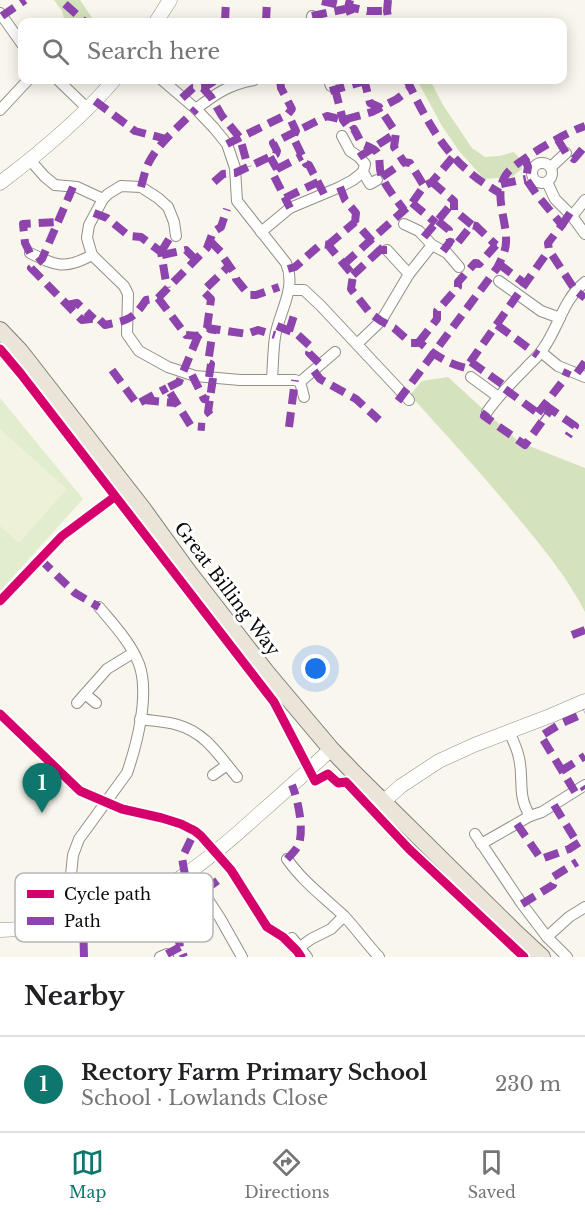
<!DOCTYPE html>
<html lang="en">
<head>
<meta charset="utf-8">
<style>
  body { margin:0; font-family:"Libre Baskerville",serif; background:#f6f6f6; color:#202124 }
  .you { position:absolute; left:316px; top:669px; width:21px; height:21px; margin:-15px; border:4px solid #fff; border-radius:50%; background:#1a73e8; box-shadow:0 0 0 9px #1a73e833 }
  .badge { display:grid; place-items:center; width:39px; height:39px; border-radius:50%; background:#0f766e; color:#fff; font-size:20px; font-weight:700 }
  .pin { position:absolute; translate:-50% -50px; filter:drop-shadow(0 2px 3px #0008) }
  .pin::after { content:''; position:absolute; top:32px; width:21px; height:18px; background:inherit; clip-path:polygon(0 0,100% 0,50% 100%) }
  .list { margin:0; padding:0; list-style:none }
  h2 { display:flex; justify-content:space-between; align-items:center; height:78px; margin:0; padding:0 24px; font-size:26px }
  h2 small { font-size:20px; font-weight:400; color:#757577 }
  .list li { display:grid; grid-template-columns:39px 1fr auto; gap:18px; align-items:center; box-sizing:border-box; height:96px; padding:0 24px; border-top:2px solid #e0e0e0 }
  .list b { display:block; font-size:22px; white-space:nowrap }
  .list p { margin:0; font-size:20px; white-space:nowrap; color:#757577 }
  .list em { font-size:20px; font-style:normal; color:#757577 }
  .icon { flex:none; width:33px; height:33px; fill:none; stroke:currentColor; stroke-width:2; stroke-linecap:round; stroke-linejoin:round }
  .map { position:relative; flex:none; width:585px; height:957px; overflow:hidden }
  .search { position:absolute; background:#fff; box-shadow:0 3px 15px #0003; left:18px; right:18px; top:18px; height:66px; display:flex; align-items:center; gap:15px; box-sizing:border-box; padding:0 21px; border-radius:12px; color:#757577; font-size:22px }
  .sheet { height:174px; background:#fff }
  nav { display:flex; justify-content:space-around; align-items:center; box-sizing:border-box; height:84px; border-top:2px solid #e0e0e0; background:#fff; font-size:16px; color:#757577 }
  nav a { display:grid; justify-items:center; gap:3px }
  nav .on { color:#0f766e }
  .map>svg:first-child { display:block }
  .green { fill:#e2edce }
  .forest { fill:#d4e3bd }
  .pitch { fill:#ecf1d8 }
  .lines { fill:none; stroke-linecap:round; stroke-linejoin:round }
  .minor-casing { stroke:#92908c; stroke-width:12 }
  .tertiary-casing { stroke:#92908c; stroke-width:15 }
  .primary-casing { stroke:#7f7e7a; stroke-width:18 }
  .minor { stroke:#fefefc; stroke-width:10 }
  .tertiary { stroke:#fefefc; stroke-width:14 }
  .primary { stroke:#eae5d8; stroke-width:16 }
  .quiet { stroke:#8e44ad; stroke-width:8; stroke-dasharray:15 8; stroke-linecap:butt }
  .cycleway-casing { stroke:#fff; stroke-width:13 }
  .cycleway { stroke:#d6006c; stroke-width:9 }
  .labels { text-anchor:middle; dominant-baseline:central; stroke-width:6; stroke-linejoin:round; paint-order:stroke }
  .street-label { font-size:18px; fill:#0a0a0a; stroke:#fff }
  .key { fill:#fff; stroke:#b6b6b6; stroke-width:1.5 }
  .key-label { font-size:16px; fill:#0a0a0a }
</style>
</head>
<body>
<div class="map">
<svg width="585" height="957" viewBox="0 0 585 957">
  <rect width="100%" height="100%" fill="#f9f6ed"/>
  <polygon class="green" points="0,398 83,499 0,591"/>
  <g class="forest">
    <polygon points="54,0 80,0 95,22 65,22 62,11"/>
    <polygon points="417,80 430,80 443,105 472,148 485,157 499,156 514,152 522,161 522,169 512,177 484,179 459,151 442,126"/>
    <path d="M448 377 519 442 585 468V612C568 578 543 548 519 519 484 476 447 436 410 395L422 381Z"/>
  </g>
  <polygon class="pitch" points="0,429 67,489 19,543 0,526"/>
  <g class="lines">
    <g class="minor-casing">
      <g id="minor">
        <polyline points="0,13 22,44"/>
        <polyline points="311,22 312,16"/>
        <polyline points="58,80 88,109"/>
        <path d="M162 80 196 109 214 128 227 144 235 168 237 201 286 263C297 288 279 312 275 337 273 351 273 365 272 379"/>
        <polyline points="329,80 331,86"/>
        <path d="M196 109C215 94 230 84 254 80"/>
        <polyline points="0,110 28,80"/>
        <polyline points="342,136 350,151 359,157 365,164 363,172 370,184 377,180"/>
        <polyline points="30,160 45,177 55,185 77,187 103,199"/>
        <circle cx="542" cy="173" r="10"/>
        <polyline points="551,167 566,153"/>
        <polyline points="547,182 555,199 572,216 585,234"/>
        <polyline points="572,216 585,200"/>
        <polyline points="404,224 419,231 432,245 447,253 459,267"/>
        <polyline points="261,232 290,208 340,187 353,180 363,172"/>
        <polyline points="176,236 174,222 168,207 158,198 141,187 121,186 108,194 103,199 89,225 87,238 92,255 124,286 128,294 127,334 139,351 168,367 195,376 240,380 295,380 300,382 335,352"/>
        <polyline points="387,250 409,274"/>
        <path d="M30 253C56 266 65 270 92 255"/>
        <polyline points="499,281 541,311 560,318"/>
        <polyline points="289,290 304,290 321,306 409,400"/>
        <polyline points="357,344 381,321 409,274 432,245"/>
        <polyline points="541,352 558,366 585,377"/>
        <polyline points="471,377 497,396"/>
        <polyline points="300,382 304,397"/>
        <path d="M487 412C498 396 511 383 524 370 530 363 538 357 543 349 560 325 562 301 585 282"/>
        <polyline points="85,694 96,703"/>
        <polyline points="77,703 107,669 133,653"/>
        <path d="M140 719C152 721 166 721 178 725 206 733 219 756 237 777"/>
        <polyline points="213,775 227,765"/>
        <polyline points="530,816 542,812 585,785"/>
        <polyline points="475,834 522,904 547,937 567,957"/>
        <path d="M481 844 530 816C516 794 525 777 518 754 516 746 512 739 509 731"/>
        <path d="M287 859C303 882 325 898 345 917 357 930 367 944 379 957"/>
        <polyline points="190,872 220,918 242,957"/>
        <path d="M80 919 71 875 73 855 79 839 127 773C137 744 150 694 139 664 131 643 114 625 99 607"/>
        <polyline points="547,937 569,917 585,907"/>
        <polyline points="292,938 307,957"/>
        <polyline points="300,947 311,939 331,929 344,916"/>
        <polyline points="160,957 167,954 168,957"/>
      </g>
    </g>
    <g class="tertiary-casing">
      <g id="tertiary">
        <polyline points="156,22 170,0"/>
        <path d="M0 183C41 152 81 119 114 80"/>
        <polyline points="383,802 401,786 439,761 474,745 550,716 585,701"/>
        <path d="M0 930C15 929 31 929 46 927 68 923 91 918 112 911 168 894 214 855 257 816 282 794 307 772 331 749"/>
      </g>
    </g>
    <g class="primary-casing">
      <polyline id="primary" points="0,330 20,351 143,509 187,570 267,673 331,749 357,776 514,931 542,957"/>
    </g>
    <use href="#minor" class="minor"/>
    <use href="#tertiary" class="tertiary"/>
    <use href="#primary" class="primary"/>
    <g class="quiet">
      <polyline points="350,0 348,8 354,22"/>
      <polyline points="388,0 387,11 389,22"/>
      <polyline points="322,1 367,11 387,11"/>
      <polyline points="65,4 85,22"/>
      <polyline points="2,16 25,0"/>
      <polyline points="312,16 345,9"/>
      <polyline points="225,22 226,0"/>
      <polyline points="266,22 267,0"/>
      <polyline points="280,80 281,88 292,109 288,114 296,131 293,137 306,164 309,165 324,194"/>
      <polyline points="361,80 362,82 365,83 370,103 379,107 396,133 394,147 404,162 410,163 424,186"/>
      <path d="M407 80C421 110 440 147 466 169 476 179 488 186 500 193"/>
      <polyline points="203,88 211,97 222,116 240,138 248,167"/>
      <path d="M335 89 343 120 351 131 354 129 362 144C388 153 375 159 382 177 387 189 397 200 404 210"/>
      <polyline points="330,91 362,82"/>
      <polyline points="182,98 193,88 203,88 216,80"/>
      <polyline points="95,101 135,131 166,139"/>
      <polyline points="558,140 566,153 574,159 585,146"/>
      <polyline points="227,144 288,114"/>
      <polyline points="270,157 277,169 273,174 290,208"/>
      <polyline points="359,157 396,133"/>
      <polyline points="525,159 528,167 526,179 537,195 562,225 548,243 549,250 575,290 585,298"/>
      <polyline points="277,169 302,156"/>
      <polyline points="382,177 404,162"/>
      <polyline points="214,182 223,174 235,173 276,154 277,151 273,143 327,116 343,120 372,112 397,99 411,88"/>
      <polyline points="432,182 454,201 454,210 472,225"/>
      <polyline points="501,184 526,179"/>
      <path d="M73 187 42 259 31 268 82 320 98 318 105 325C128 320 133 320 146 300L158 298 207 248 213 232 221 227 227 209"/>
      <path d="M141 187C143 180 145 171 148 164 158 143 180 126 196 109"/>
      <polyline points="340,187 345,200 356,213 355,222"/>
      <polyline points="285,198 318,182"/>
      <polyline points="412,203 436,223"/>
      <polyline points="94,213 107,218 129,236 141,237 161,252 167,288"/>
      <polyline points="438,221 449,230 450,242"/>
      <polyline points="562,225 570,213"/>
      <polyline points="424,237 454,201"/>
      <polyline points="210,241 222,253 223,257 235,274 236,279 249,295 256,295 279,287"/>
      <polyline points="328,245 355,222 380,250 387,250"/>
      <polyline points="443,251 450,242 455,246 472,225 476,226 496,245"/>
      <polyline points="161,252 169,239 176,236"/>
      <polyline points="30,253 25,243 23,224 58,222"/>
      <polyline points="162,255 186,250 196,260"/>
      <polyline points="344,264 412,203 424,186 432,182 453,157"/>
      <polyline points="499,264 524,283"/>
      <path d="M288 269 295 267 321 244 328 245 353 275 351 289 370 313 381 321 394 328 411 343H417L419 342C435 355 446 363 466 368L549 250"/>
      <polyline points="353,275 380,250"/>
      <polyline points="158,298 186,335 198,336 207,328 247,334 258,330 275,335"/>
      <polyline points="67,305 77,303 94,319"/>
      <polyline points="497,325 538,355"/>
      <polyline points="277,326 297,334 311,347 309,353 321,365"/>
      <polyline points="207,328 211,299 203,291 229,266"/>
      <polyline points="289,331 296,309"/>
      <polyline points="198,336 179,382 167,388 191,426 205,427"/>
      <polyline points="419,342 437,319 437,311 458,287 458,282 475,263 479,264 496,245 506,245"/>
      <polyline points="471,362 506,387"/>
      <polyline points="112,370 137,404 167,388"/>
      <polyline points="314,371 320,379 356,399 379,420"/>
      <polyline points="577,373 585,362"/>
      <polyline points="192,375 204,399 209,400"/>
      <polyline points="209,377 211,364 208,363 213,329"/>
      <polyline points="213,378 208,412 214,419"/>
      <polyline points="505,389 543,417"/>
      <polyline points="144,400 176,403"/>
      <path d="M398 401 497 268C501 260 506 251 506 242 507 225 498 204 501 187 502 181 505 175 509 171 523 157 567 132 585 126"/>
      <polyline points="545,405 575,426 568,436"/>
      <polyline points="487,412 484,416 525,445 551,409"/>
      <polyline points="538,413 563,381 568,370"/>
      <polyline points="289,427 295,380"/>
      <polyline points="40,559 75,593 99,607"/>
      <polyline points="572,635 585,630"/>
      <polyline points="561,771 585,756"/>
      <polyline points="583,786 585,789"/>
      <polyline points="575,792 541,736 562,723 585,713"/>
      <polyline points="554,805 578,844"/>
      <polyline points="517,824 541,859 569,849 585,839"/>
      <path d="M287 859C291 855 297 849 299 844 304 828 298 800 292 785"/>
      <polyline points="185,875 182,858 195,831"/>
      <polyline points="155,892 177,928 180,947 184,957"/>
      <polyline points="161,901 203,891 220,879"/>
      <polyline points="522,904 553,885 555,880 553,877 577,862"/>
      <polyline points="83,919 84,957"/>
      <polyline points="167,954 180,947"/>
    </g>
    <g class="cycleway-casing">
      <g id="cycleway">
        <polyline points="0,349 21,374 274,702 315,781 328,774 338,783 346,782 409,849 524,957"/>
        <polyline points="0,601 62,536 113,498"/>
        <polyline points="0,714 80,791 122,809 162,818 181,824 195,831 201,836 231,870 267,927 283,937 297,951 301,957"/>
      </g>
    </g>
    <use href="#cycleway" class="cycleway"/>
  </g>
  <g class="labels">
    <g class="street-label">
      <text transform="translate(227 589) rotate(53)">Great Billing Way</text>
    </g>
  </g>
  <rect x="15" y="873" width="198" height="69" rx="9" class="key"/>
  <rect x="27" y="890" width="27" height="8" fill="#d6006c"/>
  <rect x="27" y="917" width="27" height="8" fill="#8e44ad"/>
  <g class="key-label">
    <text x="64" y="900">Cycle path</text>
    <text x="64" y="927">Path</text>
  </g>
</svg>
<div class="you"></div>
<div class="pin badge" style="left:42px;top:813px">1</div>
<div class="search"><svg class="icon" aria-label="search" viewBox="0 0 24 24"><circle cx="10" cy="10" r="6"/><path d="M15 15l6 6"/></svg>Search here</div>
</div>
<section class="sheet">
<h2>Nearby<small></small></h2>
<ul class="list">
<li><span class="badge">1</span><div><b>Rectory Farm Primary School</b><p>School · Lowlands Close</p></div><em>230 m</em></li>
</ul>
</section>
<nav>
<a class="on"><svg class="icon" aria-label="map" viewBox="0 0 24 24"><path d="M3 6l6-2 6 2 6-2v14l-6 2-6-2-6 2zM9 4v14M15 6v14"/></svg>Map</a>
<a><svg class="icon" aria-label="directions" viewBox="0 0 24 24"><path d="M12 3l9 9-9 9-9-9zM9 14v-3h6M13 9l2 2-2 2"/></svg>Directions</a>
<a><svg class="icon" aria-label="saved" viewBox="0 0 24 24"><path d="M7 4h10v16l-5-4-5 4z"/></svg>Saved</a>
</nav>
</body>
</html>
